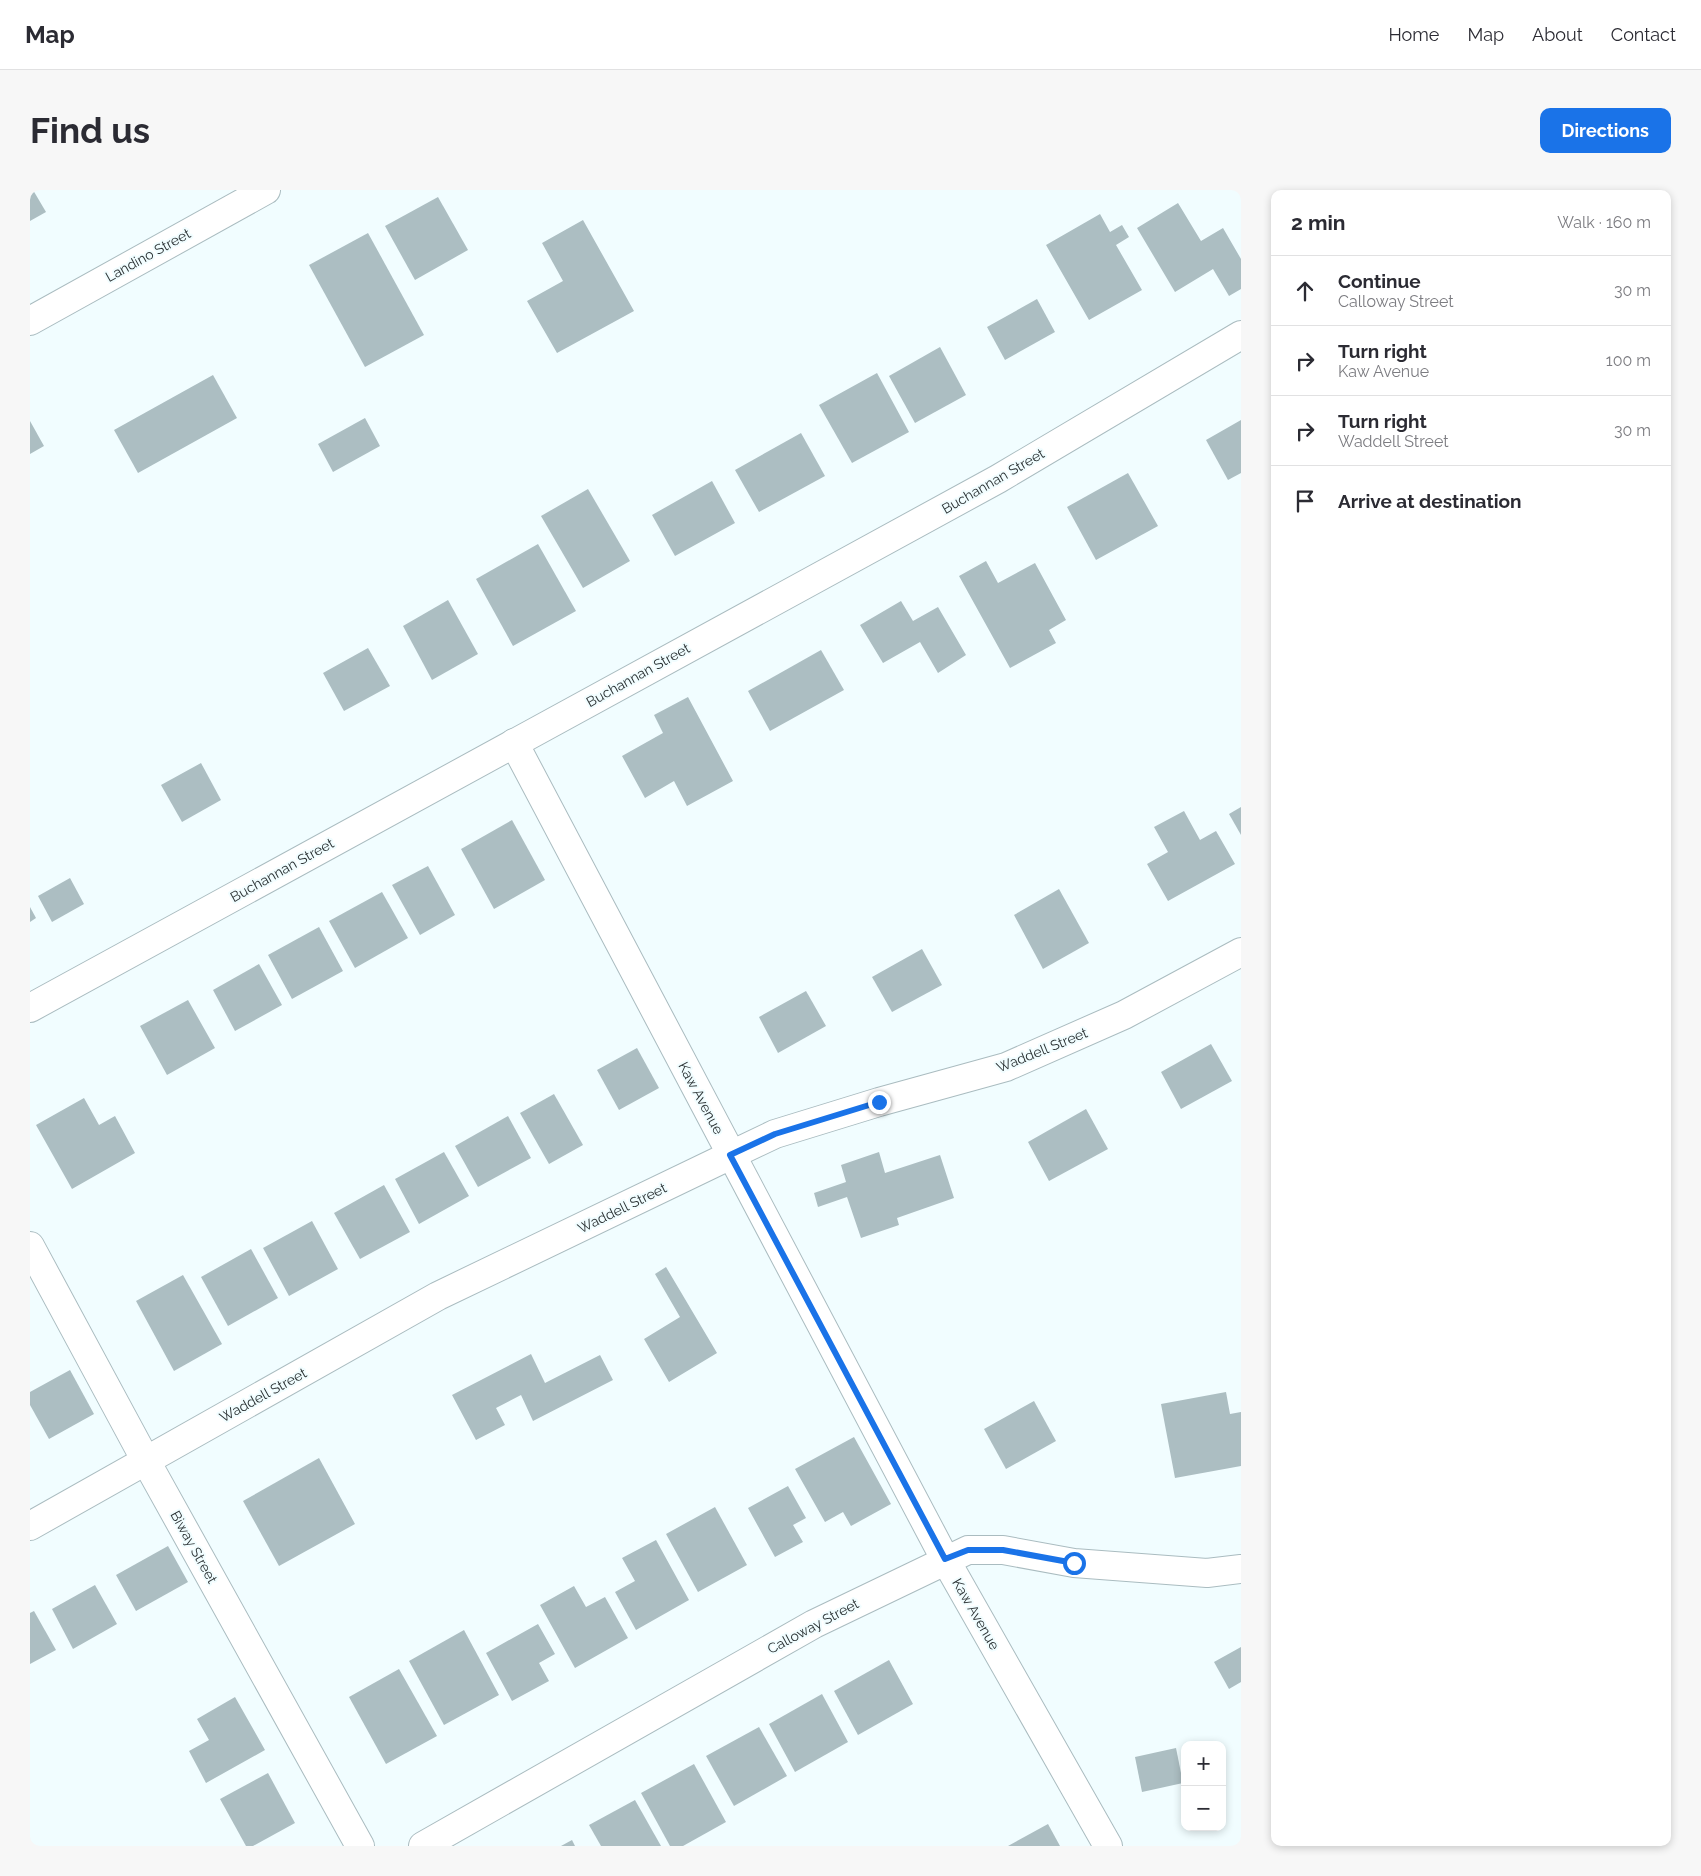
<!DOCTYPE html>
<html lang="en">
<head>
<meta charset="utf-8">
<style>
  body { margin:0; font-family:Raleway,sans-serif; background:#f7f7f7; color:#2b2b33 }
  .controls { position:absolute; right:15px; bottom:15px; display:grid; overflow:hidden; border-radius:10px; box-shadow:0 2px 8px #0003 }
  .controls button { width:45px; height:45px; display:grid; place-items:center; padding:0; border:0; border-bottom:1px solid #e1e1e2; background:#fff; color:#2b2b33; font:25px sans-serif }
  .stop { position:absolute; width:15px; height:15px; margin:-11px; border:4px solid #1a73e8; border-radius:50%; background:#fff }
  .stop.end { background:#1a73e8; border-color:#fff; box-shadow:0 1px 5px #0008 }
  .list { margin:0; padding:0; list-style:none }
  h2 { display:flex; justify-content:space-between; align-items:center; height:65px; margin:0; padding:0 20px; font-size:21px }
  h2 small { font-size:16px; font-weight:400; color:#7c7c81 }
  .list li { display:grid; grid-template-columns:32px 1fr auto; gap:15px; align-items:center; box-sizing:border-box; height:70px; padding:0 20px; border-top:1px solid #e1e1e2 }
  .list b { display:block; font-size:19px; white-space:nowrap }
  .list p { margin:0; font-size:16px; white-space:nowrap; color:#7c7c81 }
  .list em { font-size:16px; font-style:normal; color:#7c7c81 }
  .icon { flex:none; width:28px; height:28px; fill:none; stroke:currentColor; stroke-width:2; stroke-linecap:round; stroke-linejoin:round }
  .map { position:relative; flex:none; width:1211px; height:1656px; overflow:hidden; border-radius:10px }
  header { display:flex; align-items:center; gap:30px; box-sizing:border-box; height:70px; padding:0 25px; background:#fff; border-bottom:1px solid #e1e1e2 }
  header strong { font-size:24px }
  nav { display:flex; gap:28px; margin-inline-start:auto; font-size:18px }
  .intro { display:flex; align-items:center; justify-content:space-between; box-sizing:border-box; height:120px; padding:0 30px }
  h1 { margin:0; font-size:35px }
  .button { padding:12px 22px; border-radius:10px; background:#1a73e8; color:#fff; font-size:18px; font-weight:700 }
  main { display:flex; gap:30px; padding:0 30px }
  aside { flex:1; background:#fff; border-radius:10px; box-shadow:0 2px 8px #0003 }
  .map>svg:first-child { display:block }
  .building { fill:#acbec2 }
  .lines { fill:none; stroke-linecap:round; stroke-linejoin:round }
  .minor-casing { stroke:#aabcc0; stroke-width:30 }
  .tertiary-casing { stroke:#aabcc0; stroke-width:30 }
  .minor { stroke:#fff; stroke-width:28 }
  .tertiary { stroke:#fff; stroke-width:28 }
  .route { stroke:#1a73e8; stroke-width:6 }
  .labels { text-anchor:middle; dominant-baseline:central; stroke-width:4; stroke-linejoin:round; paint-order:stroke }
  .street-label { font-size:14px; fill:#2a3133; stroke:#f1fdff }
</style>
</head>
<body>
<header>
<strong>Map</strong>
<nav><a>Home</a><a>Map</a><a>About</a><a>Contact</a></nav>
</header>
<div class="intro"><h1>Find us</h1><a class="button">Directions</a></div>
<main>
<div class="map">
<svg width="1211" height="1656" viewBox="0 0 1211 1656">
  <rect width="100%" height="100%" fill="#f1fdff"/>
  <g class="building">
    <polygon points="0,0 3,0 16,22 0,31"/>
    <polygon points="408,7 438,60 385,90 355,36"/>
    <polygon points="1148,13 1171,51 1193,38 1211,69 1211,99 1199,106 1183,79 1145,102 1107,38"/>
    <polygon points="1070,24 1080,42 1092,35 1099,47 1086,55 1112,100 1059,130 1016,55"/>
    <polygon points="553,30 604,121 527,163 497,111 533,91 512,53"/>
    <polygon points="338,43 394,145 335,177 279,75"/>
    <polygon points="1007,109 1025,142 975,170 957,137"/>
    <polygon points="910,157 936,205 885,233 859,186"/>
    <polygon points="847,183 879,242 822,273 789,215"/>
    <polygon points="183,185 207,228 108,283 84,240"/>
    <polygon points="335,228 350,256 303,282 288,254"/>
    <polygon points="1211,230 1211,283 1198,290 1176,250"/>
    <polygon points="0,231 14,256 0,264"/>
    <polygon points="771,243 795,286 729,322 705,280"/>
    <polygon points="1098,283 1128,336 1066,370 1037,317"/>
    <polygon points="682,291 705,333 645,366 622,325"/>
    <polygon points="558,299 600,371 553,398 511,326"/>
    <polygon points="508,354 546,421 483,456 446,389"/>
    <polygon points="956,371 968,393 1005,373 1036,430 1019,440 1026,453 980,478 929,386"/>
    <polygon points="418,410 448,464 402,490 373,436"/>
    <polygon points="871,411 883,431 908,417 936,465 908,483 890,452 853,473 830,435"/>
    <polygon points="338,458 360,496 314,521 293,483"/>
    <polygon points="791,460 814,500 740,541 718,501"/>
    <polygon points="658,507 703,591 657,616 644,591 615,608 592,566 633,543 624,525"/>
    <polygon points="171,573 191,610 152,632 131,595"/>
    <polygon points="1211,617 1211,645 1199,624"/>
    <polygon points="1154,621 1170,650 1186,641 1205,674 1138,711 1117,674 1138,662 1124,637"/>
    <polygon points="482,630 515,690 464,719 431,659"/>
    <polygon points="398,676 425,725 390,745 362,695"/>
    <polygon points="40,688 54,714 22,732 8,706"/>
    <polygon points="1029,699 1059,753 1013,779 984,725"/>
    <polygon points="352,702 378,748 325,778 299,731"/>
    <polygon points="0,717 6,728 0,732"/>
    <polygon points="289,737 313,781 262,809 238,765"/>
    <polygon points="892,759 912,795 862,822 842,787"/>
    <polygon points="229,774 252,815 205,841 183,800"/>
    <polygon points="776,801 796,836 748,863 729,827"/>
    <polygon points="158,810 185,858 137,885 110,836"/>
    <polygon points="1181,854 1202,891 1151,919 1131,882"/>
    <polygon points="607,858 629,898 589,920 567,880"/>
    <polygon points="524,904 553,955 519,974 490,923"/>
    <polygon points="54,908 69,935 85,926 105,963 42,999 6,935"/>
    <polygon points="1056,919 1078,959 1019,991 998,952"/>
    <polygon points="478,926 501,968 448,997 425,956"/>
    <polygon points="414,962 439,1006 389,1034 365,989"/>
    <polygon points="849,962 855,983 910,965 924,1008 867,1028 869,1035 831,1048 817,1007 788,1017 784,1003 816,992 811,975"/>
    <polygon points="354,995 380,1042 330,1069 304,1023"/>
    <polygon points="282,1031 308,1079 259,1106 233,1058"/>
    <polygon points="221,1059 248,1108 198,1136 171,1087"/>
    <polygon points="636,1077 687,1163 639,1192 614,1149 650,1127 625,1084"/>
    <polygon points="153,1085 192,1154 144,1181 106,1111"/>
    <polygon points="501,1164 515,1193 570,1165 583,1190 503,1231 491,1205 466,1218 475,1235 446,1250 422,1205"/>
    <polygon points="40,1180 64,1224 19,1249 0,1215 0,1202"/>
    <polygon points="1196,1202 1200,1224 1211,1222 1211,1276 1145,1288 1131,1214"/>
    <polygon points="1004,1211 1026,1251 976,1279 954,1239"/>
    <polygon points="824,1247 861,1314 821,1336 813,1322 795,1332 765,1279"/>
    <polygon points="289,1268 325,1334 249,1376 213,1311"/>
    <polygon points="758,1296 776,1328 763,1335 773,1352 745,1367 718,1318"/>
    <polygon points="685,1317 717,1375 668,1402 636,1344"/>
    <polygon points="626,1350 659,1410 606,1440 585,1402 605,1391 592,1368"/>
    <polygon points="138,1356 158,1392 106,1421 86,1385"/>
    <polygon points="65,1395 87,1434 43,1459 22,1419"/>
    <polygon points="544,1396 556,1417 575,1407 598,1448 545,1478 510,1415"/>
    <polygon points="4,1421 26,1460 0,1474 0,1423"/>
    <polygon points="508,1434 525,1464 509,1473 519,1491 482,1511 456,1463"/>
    <polygon points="434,1440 469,1505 414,1535 379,1471"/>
    <polygon points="1211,1457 1211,1492 1199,1499 1184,1472"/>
    <polygon points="859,1470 883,1514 828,1545 804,1501"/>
    <polygon points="369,1479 407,1546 356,1574 319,1507"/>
    <polygon points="792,1504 818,1552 765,1582 739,1534"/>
    <polygon points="205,1507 235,1560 176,1593 159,1561 179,1550 167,1529"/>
    <polygon points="729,1537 757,1586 704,1616 676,1566"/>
    <polygon points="1146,1558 1153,1593 1112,1602 1105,1567"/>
    <polygon points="664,1574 696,1632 653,1656 640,1656 611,1603"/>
    <polygon points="238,1583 265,1633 223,1656 216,1656 190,1609"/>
    <polygon points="605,1610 631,1656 571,1656 559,1635"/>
    <polygon points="1018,1634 1030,1656 978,1656"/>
    <polygon points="542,1650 545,1656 531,1656"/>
  </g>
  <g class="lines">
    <g class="minor-casing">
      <g id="minor">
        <polyline points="0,131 236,0"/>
        <polyline points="484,553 915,1369 1078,1656"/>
        <polyline points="0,818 968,289 1211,145"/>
        <polyline points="0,1336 408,1106 701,965 745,944 849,912 976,877 1094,825 1211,762"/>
        <polyline points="393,1656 784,1434 938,1360 973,1360 1044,1373 1177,1383 1211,1379"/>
      </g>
    </g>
    <g class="tertiary-casing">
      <polyline id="tertiary" points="0,1056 116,1271 330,1656"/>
    </g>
    <use href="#minor" class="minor"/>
    <use href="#tertiary" class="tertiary"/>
  </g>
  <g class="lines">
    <polyline class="route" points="849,912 745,944 700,965 915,1369 938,1360 973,1360 1044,1373"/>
  </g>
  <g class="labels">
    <g class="street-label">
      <text transform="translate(118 65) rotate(-29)">Landino Street</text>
      <text transform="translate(963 291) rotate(-30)">Buchannan Street</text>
      <text transform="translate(608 485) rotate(-29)">Buchannan Street</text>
      <text transform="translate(252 680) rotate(-29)">Buchannan Street</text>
      <text transform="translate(1012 860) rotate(-22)">Waddell Street</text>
      <text transform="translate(671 908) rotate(62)">Kaw Avenue</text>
      <text transform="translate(592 1018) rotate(-26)">Waddell Street</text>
      <text transform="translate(233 1205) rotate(-29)">Waddell Street</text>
      <text transform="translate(164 1357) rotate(61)">Biway Street</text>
      <text transform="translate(946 1424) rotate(60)">Kaw Avenue</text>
      <text transform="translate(783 1436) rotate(-28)">Calloway Street</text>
    </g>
  </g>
</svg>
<div class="controls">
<button>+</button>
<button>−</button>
</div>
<div class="stop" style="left:1044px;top:1373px"></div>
<div class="stop end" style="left:849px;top:912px"></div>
</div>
<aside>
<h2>2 min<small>Walk · 160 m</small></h2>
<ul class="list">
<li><svg class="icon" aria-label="ahead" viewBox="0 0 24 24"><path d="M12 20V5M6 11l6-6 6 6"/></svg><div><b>Continue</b><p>Calloway Street</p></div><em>30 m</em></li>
<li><svg class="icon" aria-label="right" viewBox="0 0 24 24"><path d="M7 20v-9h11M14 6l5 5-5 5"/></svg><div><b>Turn right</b><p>Kaw Avenue</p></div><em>100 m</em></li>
<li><svg class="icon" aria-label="right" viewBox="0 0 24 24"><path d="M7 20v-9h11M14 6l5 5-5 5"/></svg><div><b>Turn right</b><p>Waddell Street</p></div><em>30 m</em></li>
<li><svg class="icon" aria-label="arrive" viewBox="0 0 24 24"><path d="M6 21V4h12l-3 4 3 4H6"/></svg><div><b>Arrive at destination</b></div></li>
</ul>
</aside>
</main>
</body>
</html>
